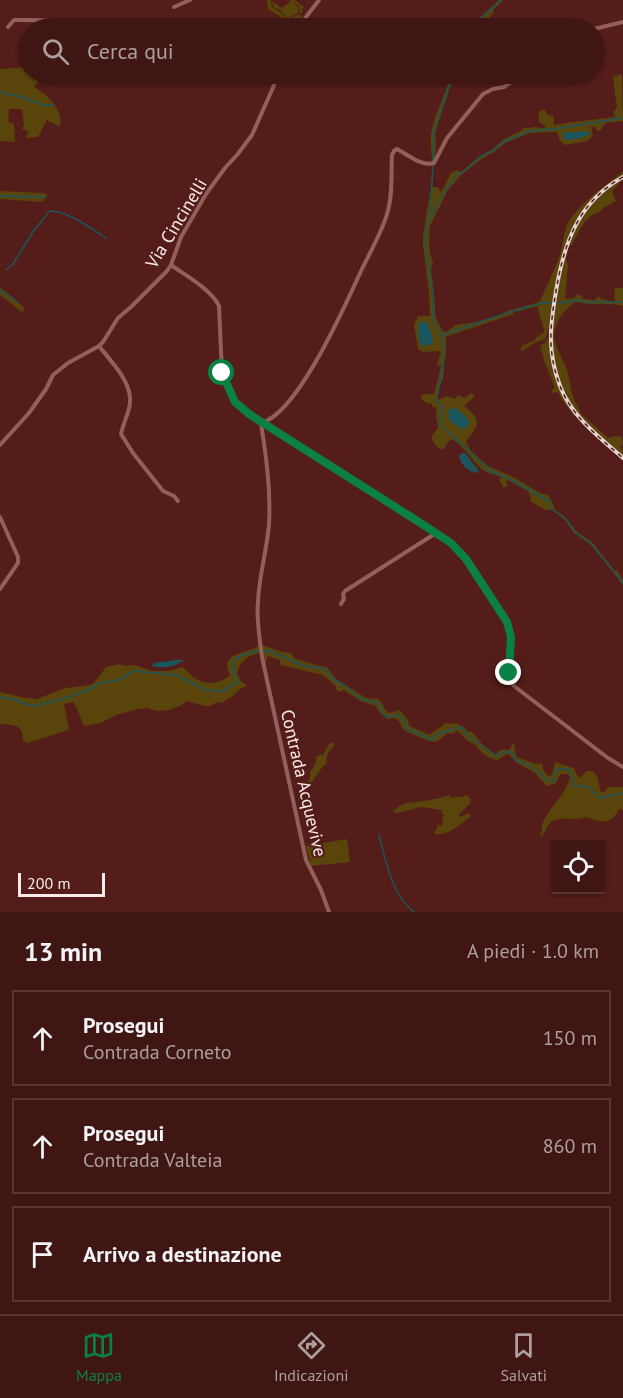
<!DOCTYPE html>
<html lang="it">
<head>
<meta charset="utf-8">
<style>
  body { margin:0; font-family:"PT Sans",sans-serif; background:#461f1c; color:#f1f3f6 }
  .controls { position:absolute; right:18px; bottom:18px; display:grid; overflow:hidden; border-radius:0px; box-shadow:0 2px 4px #0004 }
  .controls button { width:54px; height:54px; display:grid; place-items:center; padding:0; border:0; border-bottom:2px solid #583533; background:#3f1613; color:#f1f3f6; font:30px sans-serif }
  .scale { position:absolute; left:18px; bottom:15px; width:87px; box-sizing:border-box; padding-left:6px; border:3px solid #faebe9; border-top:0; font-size:16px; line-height:21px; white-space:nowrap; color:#faebe9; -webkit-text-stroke:4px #541d19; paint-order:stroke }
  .stop { position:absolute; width:18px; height:18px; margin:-14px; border:4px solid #0b8043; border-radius:50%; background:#fff }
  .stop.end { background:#0b8043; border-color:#fff; box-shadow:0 2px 6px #0008 }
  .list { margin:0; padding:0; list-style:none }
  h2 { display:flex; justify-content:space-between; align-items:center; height:78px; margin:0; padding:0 24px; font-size:26px }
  h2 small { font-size:20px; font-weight:400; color:#ad9fa0 }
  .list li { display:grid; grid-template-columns:39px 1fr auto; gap:18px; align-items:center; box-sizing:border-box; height:96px; margin:0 12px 12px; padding:0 12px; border:2px solid #583533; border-radius:0px }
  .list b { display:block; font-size:22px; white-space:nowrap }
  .list p { margin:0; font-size:20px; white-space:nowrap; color:#ad9fa0 }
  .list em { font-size:20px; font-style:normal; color:#ad9fa0 }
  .icon { flex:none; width:33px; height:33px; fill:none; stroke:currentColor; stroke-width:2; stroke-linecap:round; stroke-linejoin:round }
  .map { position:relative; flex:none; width:623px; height:912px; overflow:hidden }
  .search { position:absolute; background:#3f1613; box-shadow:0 2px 4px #0004; left:18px; right:18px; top:18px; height:66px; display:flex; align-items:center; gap:15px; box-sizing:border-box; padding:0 21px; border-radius:33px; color:#ad9fa0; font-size:22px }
  .sheet { height:402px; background:#3f1613 }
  nav { display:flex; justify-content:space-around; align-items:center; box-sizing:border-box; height:84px; border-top:2px solid #583533; background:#3f1613; font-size:16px; color:#ad9fa0 }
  nav a { display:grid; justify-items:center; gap:3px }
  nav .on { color:#0b8043 }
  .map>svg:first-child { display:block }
  .green { fill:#59440b }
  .water { fill:#1b565e }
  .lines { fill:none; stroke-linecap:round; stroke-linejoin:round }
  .stream { stroke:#1b565e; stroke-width:1.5 }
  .street { stroke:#935f59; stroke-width:4 }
  .rail-casing { stroke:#e6d2d0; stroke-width:4 }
  .rail { stroke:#541d19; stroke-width:1.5; stroke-dasharray:4.5; stroke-linecap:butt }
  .route { stroke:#0b8043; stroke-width:8 }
  .labels { text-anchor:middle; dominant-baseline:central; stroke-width:4.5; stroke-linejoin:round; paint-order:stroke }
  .street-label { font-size:18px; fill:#faebe9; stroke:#541d19 }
</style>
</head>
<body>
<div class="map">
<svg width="623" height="912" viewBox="0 0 623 912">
  <rect width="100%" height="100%" fill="#541d19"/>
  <g class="green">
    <polygon points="267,0 271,0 272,7 280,12 284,17 292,17 299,14 302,17 286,23 284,19 268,9"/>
    <polygon points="290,0 295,0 304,7 302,10 302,13 300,13 299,6 292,1 299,8 298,13 292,16 285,17 280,10 274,8 272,1 282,8 290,2"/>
    <polygon points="499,0 503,0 493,10 494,13 488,19 485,18 473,28 469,28"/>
    <path d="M28 67V74L40 75V80L34 87C47 94 64 110 60 127L47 120 38 137 26 138 28 131 22 129 24 124 22 109H9L8 122 14 124 15 142 0 141V69Z"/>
    <path d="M450 74H456V77L449 90 435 133 436 145 435 160 432 163C432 151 429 140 432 129 436 110 447 93 450 74Z"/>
    <path d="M622 74 623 121 605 123 601 130 597 131 595 127H591L593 136 587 141 565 145 560 141 557 132 530 133 505 143 494 152 483 158 461 175 448 190 430 226 429 242 430 254 433 262 431 269 435 305V316L443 331 446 332 456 325 477 322 500 315 512 309 514 314 448 336 446 337V354L444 366H441L444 368 443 379 441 380C440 386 438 392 438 399L439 400 446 396 455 399 458 395 464 398 471 393 475 396 464 406C483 421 479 424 466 442L471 451 488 466 513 477 540 493 548 495 554 505V509L566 518 576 531 593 543 615 571H620L618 572 623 580V585L592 545 574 533 565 520 553 510H545L530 501 531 498 528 491 507 480 506 482 508 486 504 488 499 480 501 477C495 474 488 474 483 470 472 461 465 447 452 439L448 442 443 450C435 447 435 444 431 438L438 427 436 416 437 408 433 407 431 403 428 404 421 399V396L423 394H434L441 366 437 365 441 351 423 352 418 349 414 325 418 316H430L429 293 423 245V236L431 187H438L441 192 451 173 457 170 461 172 480 156 492 150 504 139 521 131 523 128C527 129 531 127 535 127 538 127 540 129 544 128L546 126C538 123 538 120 539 112L544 109 548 115 553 116 554 120V125L566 123 615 117 613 112 617 108 613 77Z"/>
    <path d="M623 172V175C572 204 562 249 552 303 550 315 551 328 545 339L534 343 522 351 520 349 523 345 527 344 535 340 537 337 544 332C544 323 538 316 538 306L516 312 515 309 539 302C542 298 558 262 560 255 563 244 563 234 568 223 578 205 606 184 623 172Z"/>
    <path d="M619 181 620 182 612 191 616 201 603 208 600 212C585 215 578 233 572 245L569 246 566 258 568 266 565 299 574 298 578 294 582 296 583 299 596 300 597 297H600L601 299 616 302 614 299 615 288H623V306L613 304H588L576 302C563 310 551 326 555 342 558 353 565 363 568 373 570 381 570 389 573 396 575 403 579 407 581 414L608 438 614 436 622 437 623 445 620 446 623 451V456C601 436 578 418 565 392 546 355 552 318 560 280 563 263 565 246 573 231 585 209 599 196 619 181Z"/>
    <polygon points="0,191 43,193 48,195 42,202 0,199"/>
    <polygon points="0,287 24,307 23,313 0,295"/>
    <path d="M546 339 549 340C550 368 560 392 576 415L575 417 562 400 558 392 552 393V389L555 388 544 360 540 345 545 343Z"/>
    <path d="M259 643 260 653C247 656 240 661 237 674L241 681 247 686 240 689 233 696 223 702 215 703 211 706H205L187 701 180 706 169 710 157 711 147 708 138 709 116 715 101 723 84 726 74 702 64 704 69 730 27 743 23 741C24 724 13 725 0 724V692L21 697 37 699 65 688 84 686 93 684 106 667 119 664 126 666 135 665 152 671H170L182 667C187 670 189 673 193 677 204 686 220 684 230 675 219 654 243 654 257 647Z"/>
    <path d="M262 645 282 652 292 653 294 658 316 665 327 667 336 679 355 691 366 698 379 699 385 709 389 713 400 710 408 720 409 726 430 735C434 730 440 729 445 723L450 724 456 723 465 728 467 731 472 732 482 744 495 754H497L498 751 503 749 509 750 513 743C516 747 514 752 517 757L536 764 542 763 543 769 548 776 552 775 555 762 574 768 576 773 580 778 587 771H593L597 776 601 793 604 792 608 787H623V810H621L620 808C609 826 604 823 586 817 575 822 558 815 550 823 547 827 544 833 542 837L540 834 542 830V824L550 810 565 790 570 778 568 774H561L555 784 547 786 535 773 517 763 508 754 505 755 498 760C488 759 483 754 477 747 470 739 476 747 468 741 463 738 462 734 457 731L451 734 448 733C444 735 440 741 435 742 432 743 406 732 403 729 401 726 400 723 398 720L395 718 388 719 379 712 376 706 361 701 343 690 339 692 336 689V686L323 675 281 665 280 660 267 656V660L265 663Z"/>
    <path d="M333 742 334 746C329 750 325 756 327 763 318 770 314 782 305 790H300C306 785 311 780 310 772L316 763V757L319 755H323L329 744Z"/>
    <path d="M450 795 452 798 454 797H463L464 795 468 796 471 800 470 804C465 807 464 811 459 814L460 817 469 813 471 816C459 825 449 836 434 834L438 825 441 826 443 824 442 820 444 815 442 814V810L421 807 397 813 393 812C401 800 418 803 430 800 437 799 443 797 450 795Z"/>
    <polygon points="347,839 350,862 311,866 306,846"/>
  </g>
  <g class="water">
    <polygon points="588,131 589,135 576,139 564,140 563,133"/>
    <path d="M422 322H427L433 338 432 344 422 346C417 340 418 330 419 323Z"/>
    <polygon points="453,407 463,414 470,422 464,430 450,421 448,411"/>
    <path d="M462 453H465L479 471 475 473C467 471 460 463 459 456Z"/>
    <path d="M176 660H184C175 667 162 669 152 666L154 663Z"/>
  </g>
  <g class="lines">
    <g class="stream">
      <polyline points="470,28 501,0"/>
      <polyline points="0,91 6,94 18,96 43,105 54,105"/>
      <polyline points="623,118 554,129 530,131 503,142 493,150 480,157 464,172 457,174 447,188 430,218 427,226 425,241 433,293 433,321 441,335 444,351 442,375 436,400 443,407 440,420 442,426 489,470 513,481 549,501 552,509 566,519 575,532 592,545 623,583"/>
      <polyline points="0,196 45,197"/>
      <polyline points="430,216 433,166 433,134 453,74"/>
      <path d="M6 270 13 264 34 230 50 211C66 210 92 229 106 238"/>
      <polyline points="0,290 18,303"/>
      <polyline points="556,304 578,300 586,302 623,302"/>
      <polyline points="442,335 516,310 542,303 552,303"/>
      <polyline points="0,697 11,699 33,706 56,701 86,691 100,683 119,680 134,671 176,675 206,690 223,691 237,682 232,667 235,658 255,651 269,651 305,666 325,669 333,679 343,685 361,699 378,703 386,717 399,715 408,729 432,740 438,734 460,727 471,738 496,756 503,752 511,752 516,760 529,765 549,781 554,781 557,768 570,770 574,786 587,786 600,798 623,793"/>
      <path d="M379 835C386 861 391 894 414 912"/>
    </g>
    <g class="street">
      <polyline points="174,7 190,0"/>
      <path d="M8 27 14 20C31 20 76 19 88 28"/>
      <polyline points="279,28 293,22 303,21"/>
      <polyline points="301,28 303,21 319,0"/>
      <polyline points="594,29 623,22"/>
      <polyline points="211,81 219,74"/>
      <path d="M171 265C185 275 212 290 219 306L222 373 235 402 261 423 419 522 451 543 466 559 507 622 511 637 509 673 510 680 514 686 608 758 623 767"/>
      <path d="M99 346C111 362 132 381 130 403 129 413 123 424 121 434L133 453 163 491 174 496 178 501"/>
      <polyline points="0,445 29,413 46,389 53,375 68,363 99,346 103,342 118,318 132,306 167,271 171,265 181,237 206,194 225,168 237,155 252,135 279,74"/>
      <polyline points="0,517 18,557 18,563 0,589"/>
      <polyline points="341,604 344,599 343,594 345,591 436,533"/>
      <path d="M329 912 321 890 306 860 262 657C260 639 256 620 258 602 259 576 267 550 269 524 271 490 266 456 261 423 298 414 346 303 362 269 370 252 382 232 387 214 393 196 391 174 392 155L394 151 397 149C408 155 422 167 434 163L447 138 483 94 493 89 504 87 523 74"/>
    </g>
    <g class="rail-casing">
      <path id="rail" d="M623 177C578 202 564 243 556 291 550 327 547 351 560 386 572 417 599 437 623 458"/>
    </g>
    <use href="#rail" class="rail"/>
  </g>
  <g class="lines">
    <polyline class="route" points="222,373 235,402 249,414 419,522 451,543 466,559 507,622 511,637 509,673"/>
  </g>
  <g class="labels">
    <g class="street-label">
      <text transform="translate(176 223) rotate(-59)">Via Cincinelli</text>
      <text transform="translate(304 783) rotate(77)">Contrada Acquevive</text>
    </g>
  </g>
</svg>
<div class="controls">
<button><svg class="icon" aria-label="locate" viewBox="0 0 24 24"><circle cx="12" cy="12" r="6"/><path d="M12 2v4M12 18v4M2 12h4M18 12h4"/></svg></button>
</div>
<div class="scale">200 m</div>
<div class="stop" style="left:222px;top:373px"></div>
<div class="stop end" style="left:509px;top:673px"></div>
<div class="search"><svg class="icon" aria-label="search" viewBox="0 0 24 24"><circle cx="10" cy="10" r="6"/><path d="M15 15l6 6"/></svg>Cerca qui</div>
</div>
<section class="sheet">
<h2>13 min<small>A piedi · 1.0 km</small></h2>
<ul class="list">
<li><svg class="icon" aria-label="ahead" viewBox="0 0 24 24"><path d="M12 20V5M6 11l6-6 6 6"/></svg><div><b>Prosegui</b><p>Contrada Corneto</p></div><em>150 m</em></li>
<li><svg class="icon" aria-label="ahead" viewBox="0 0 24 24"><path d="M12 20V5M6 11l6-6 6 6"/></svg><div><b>Prosegui</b><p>Contrada Valteia</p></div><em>860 m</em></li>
<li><svg class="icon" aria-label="arrive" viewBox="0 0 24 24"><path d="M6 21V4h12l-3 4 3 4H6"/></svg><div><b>Arrivo a destinazione</b></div></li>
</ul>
</section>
<nav>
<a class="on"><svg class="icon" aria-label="map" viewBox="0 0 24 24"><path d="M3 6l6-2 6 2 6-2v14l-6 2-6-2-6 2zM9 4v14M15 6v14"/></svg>Mappa</a>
<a><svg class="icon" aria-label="directions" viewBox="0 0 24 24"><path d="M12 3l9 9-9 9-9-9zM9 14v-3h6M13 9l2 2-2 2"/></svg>Indicazioni</a>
<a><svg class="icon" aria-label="saved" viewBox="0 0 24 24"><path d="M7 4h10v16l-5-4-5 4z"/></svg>Salvati</a>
</nav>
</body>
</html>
